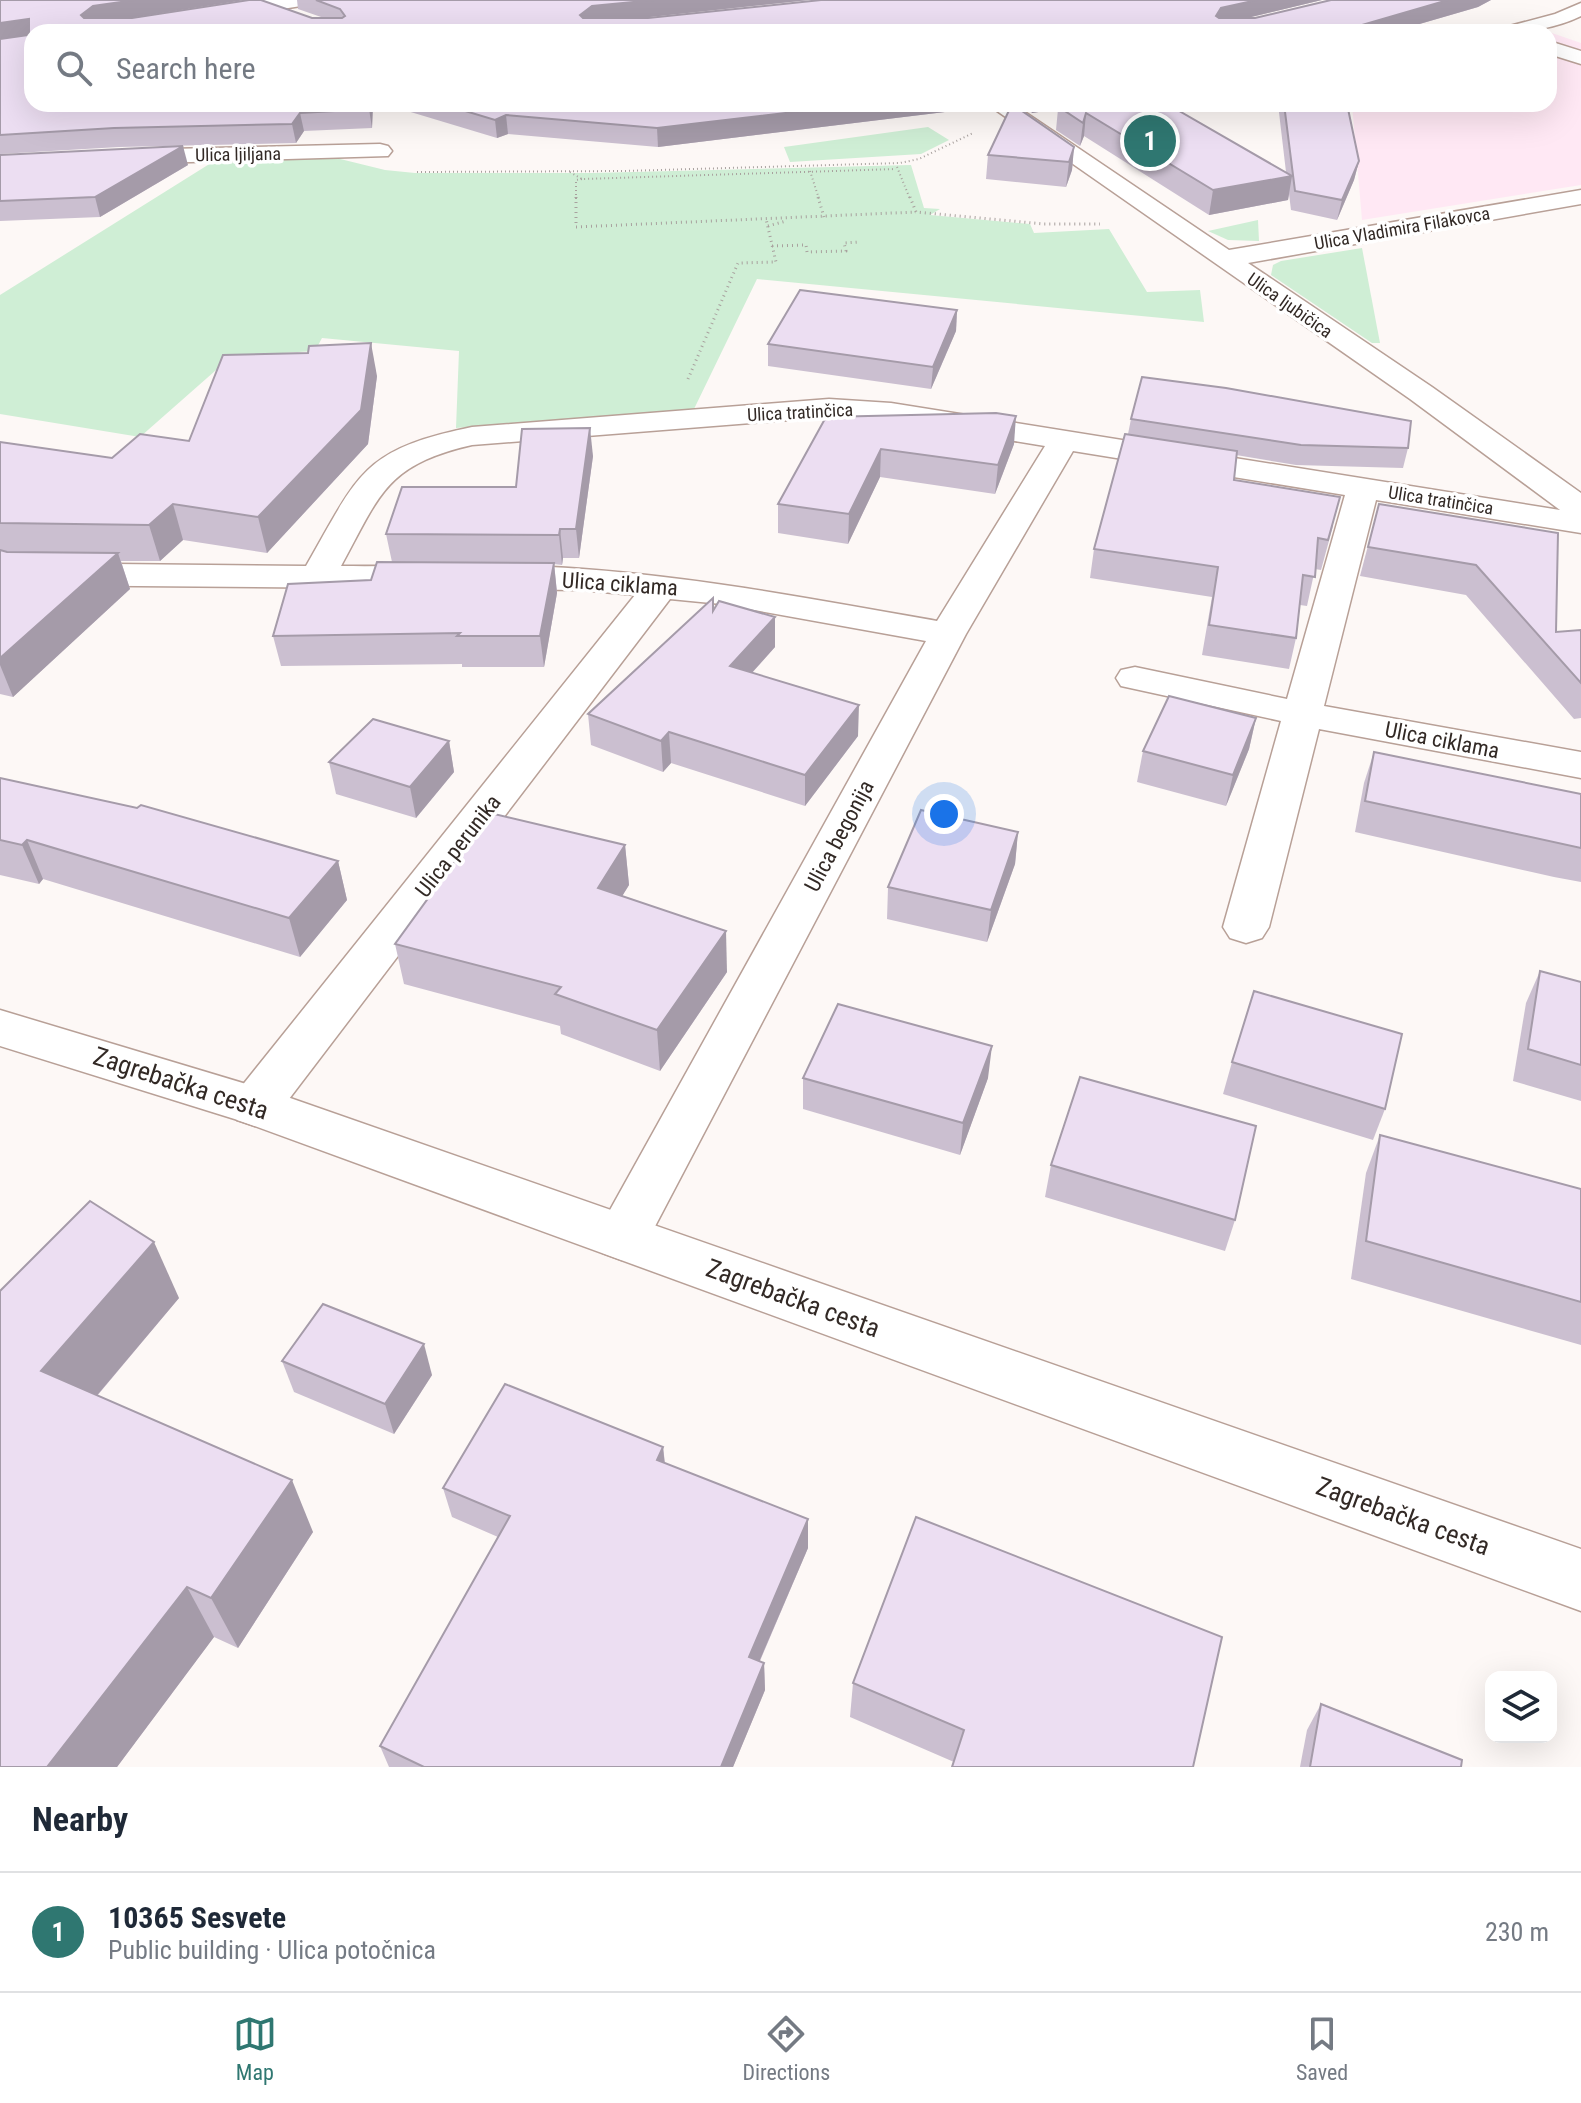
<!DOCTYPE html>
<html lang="en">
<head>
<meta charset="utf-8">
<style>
  body { margin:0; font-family:"Roboto Condensed",sans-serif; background:#f6f6f7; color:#1f2937 }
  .controls { position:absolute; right:24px; bottom:24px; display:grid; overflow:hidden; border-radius:16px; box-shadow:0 8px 32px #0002 }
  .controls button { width:72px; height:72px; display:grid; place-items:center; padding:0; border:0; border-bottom:2px solid #e0e1e3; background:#fff; color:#1f2937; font:40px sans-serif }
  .you { position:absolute; left:944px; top:814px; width:28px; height:28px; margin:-20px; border:6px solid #fff; border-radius:50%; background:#1a73e8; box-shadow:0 0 0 12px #1a73e833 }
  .badge { display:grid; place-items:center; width:52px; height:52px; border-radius:50%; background:#2f7771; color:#fff; font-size:26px; font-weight:700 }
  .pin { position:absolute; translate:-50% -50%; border:4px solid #fff; box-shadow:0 2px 8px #0006 }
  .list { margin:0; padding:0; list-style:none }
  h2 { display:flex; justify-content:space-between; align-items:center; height:104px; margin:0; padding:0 32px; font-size:34px }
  h2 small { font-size:26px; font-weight:400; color:#747a83 }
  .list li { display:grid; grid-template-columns:52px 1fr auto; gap:24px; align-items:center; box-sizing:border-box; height:120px; padding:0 32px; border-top:2px solid #e0e1e3 }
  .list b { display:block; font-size:30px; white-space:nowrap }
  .list p { margin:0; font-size:26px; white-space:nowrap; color:#747a83 }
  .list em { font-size:26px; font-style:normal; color:#747a83 }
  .icon { flex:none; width:44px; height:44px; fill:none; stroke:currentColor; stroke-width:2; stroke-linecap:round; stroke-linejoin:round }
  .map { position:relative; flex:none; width:1581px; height:1767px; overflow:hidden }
  .search { position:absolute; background:#fff; box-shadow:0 8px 32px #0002; left:24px; right:24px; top:24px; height:88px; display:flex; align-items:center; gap:20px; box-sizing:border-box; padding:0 28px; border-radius:24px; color:#747a83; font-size:30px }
  .sheet { height:224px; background:#fff }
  nav { display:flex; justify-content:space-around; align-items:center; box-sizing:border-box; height:112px; border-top:2px solid #e0e1e3; background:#fff; font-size:22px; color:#747a83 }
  nav a { display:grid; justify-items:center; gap:4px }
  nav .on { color:#2f7771 }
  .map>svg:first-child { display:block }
  .education { fill:#ffe8f4 }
  .green { fill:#cfeed5 }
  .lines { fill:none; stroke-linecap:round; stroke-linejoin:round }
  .minor-casing { stroke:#b8a097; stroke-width:3 }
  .major-casing { stroke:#b8a097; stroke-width:3 }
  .path-far1 { stroke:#a8a19e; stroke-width:2; stroke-dasharray:1 3; stroke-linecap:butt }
  .path { stroke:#a8a19e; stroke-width:3; stroke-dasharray:1 4; stroke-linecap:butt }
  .minor { fill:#fff; fill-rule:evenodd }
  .major { fill:#fff; fill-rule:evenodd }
  .wall { fill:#cbbfd0 }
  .shaded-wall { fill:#a59ba9 }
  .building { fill:#ecdef2; stroke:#a59ba9; stroke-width:2 }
  .labels { text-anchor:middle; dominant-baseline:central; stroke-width:7; stroke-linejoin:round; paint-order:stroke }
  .far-street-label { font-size:18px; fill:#322925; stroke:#fff }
  .street-label { font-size:22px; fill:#322925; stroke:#fff }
  .near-street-label { font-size:26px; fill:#322925; stroke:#fff }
</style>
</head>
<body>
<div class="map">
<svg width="1581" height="1767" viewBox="0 0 1581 1767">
  <rect width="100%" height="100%" fill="#fdf8f6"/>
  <polygon class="education" points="1549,32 1581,43 1581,185 1362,220 1352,104 1549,104"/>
  <g class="green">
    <polygon points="928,127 949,140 921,154 790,162 784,147"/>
    <polygon points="328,156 385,170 415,173 593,173 911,165 924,208 940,209 930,215 1030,224 1034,233 1109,229 1147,292 1200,290 1204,322 757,279 694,409 456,428 459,351 322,338 315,351 232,356 140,437 0,414 0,295 211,163"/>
    <polygon points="1258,220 1259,241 1228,240 1208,231"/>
    <polygon points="1362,248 1380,343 1372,343 1271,275 1273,265 1281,261"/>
  </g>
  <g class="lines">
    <g class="minor-casing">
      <g id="minor">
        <polygon points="264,0 311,0 301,6 136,32 88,32 98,26"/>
        <path d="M1581 3V16C1554 29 1528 32 1499 32L1502 28 1555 14Z"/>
        <polygon points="1549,41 1581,51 1581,64 1549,54"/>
        <path d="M987 104H1013L1229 250 1581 190V204L1248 263 1432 387 1581 493V533L1376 500 1324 706 1581 752V778L1319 729 1269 927 1262 938 1246 943 1230 938 1223 927 1281 721 1121 686 1116 678 1121 670 1135 667 1287 699 1345 495 1073 451 966 634 641 1253 622 1260 603 1253 595 1237 926 641 721 604 670 599 273 1120 255 1126 237 1120 230 1106 237 1092 635 595 580 590 20 585 0 581V559L20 563 306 566C359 474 361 450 472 427L829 399 891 403 1560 510 1410 399ZM829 417 891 421 1045 446 937 621C819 600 703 578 583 569 503 562 421 567 341 566 380 495 385 465 472 445Z"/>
        <polygon points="380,144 388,146 392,151 388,156 126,164 118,162 114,157 118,152 126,150"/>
      </g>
    </g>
    <g class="major-casing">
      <polygon id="major" points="0,1010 273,1092 1581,1549 1581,1611 241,1121 0,1046"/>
    </g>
    <g class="path-far1">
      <polyline points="897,167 910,199"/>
      <polyline points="810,171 819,199"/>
      <polyline points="417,172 624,171 900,163 919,159 973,133"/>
      <polyline points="570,172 582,179 896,169"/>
      <polyline points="576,199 576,180 582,179"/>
    </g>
    <g class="path">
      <polyline points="576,197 576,227 916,212"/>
      <polyline points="818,197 824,217"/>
      <polyline points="910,197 916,212 1044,224 1100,224"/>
      <polyline points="768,226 786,221"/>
      <polyline points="772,246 806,245 807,252 846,251 844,243 860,242"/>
      <polyline points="688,379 738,263 776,262 766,219"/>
    </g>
    <use href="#minor" class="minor"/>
    <use href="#major" class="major"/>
  </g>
  <g class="wall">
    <polygon points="0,0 129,18 324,18 298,9 297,0 809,0 639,18 1322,0 1247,18 1255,18 1331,0 1491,0 1478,7 1392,32 32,32 373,104 372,128 304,131 296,143 119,147 0,154"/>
    <polygon points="384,104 986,104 986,107 658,147 508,134 497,138"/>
    <polygon points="1018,104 1167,104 1286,172 1278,104 1347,104 1359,161 1354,180 1337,220 1291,210 1289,194 1288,200 1209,215 1084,136 1080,146 1056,130 1058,109 1032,113"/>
    <polygon points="1074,147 1072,170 1066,187 986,179 988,155"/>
    <polygon points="0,155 188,165 100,217 0,221"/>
    <polygon points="957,310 956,331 931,389 768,366 768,344"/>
    <polygon points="377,376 368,444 267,553 183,540 160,561 121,561 130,589 13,697 0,694 0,442 112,458 189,441"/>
    <polygon points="826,417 1014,444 995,494 880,477 848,544 778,533 778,504"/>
    <polygon points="1131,419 1408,448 1403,468 1296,465 1236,455 1234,480 1333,526 1321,570 1315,569 1307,606 1300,605 1296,638 1289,669 1202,655 1212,597 1090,578 1094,549 1128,434"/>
    <polygon points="593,456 579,558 563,558 562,565 554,564 557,593 544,667 462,667 462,664 281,666 273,636 371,580 392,562 386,534 516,487"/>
    <polygon points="1379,504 1558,533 1556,632 1581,630 1581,718 1574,719 1466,595 1360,576"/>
    <polygon points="713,611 775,647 752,673 858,736 805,806 671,763 663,772 591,745 588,714"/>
    <polygon points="1256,718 1249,749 1226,806 1137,782 1143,751"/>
    <polygon points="449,741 454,772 416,818 336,794 329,762"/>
    <polygon points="1374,752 1581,794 1581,882 1554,877 1355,832 1364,783"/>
    <polygon points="0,778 338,861 347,900 300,957 43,879 39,884 0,875"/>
    <polygon points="1018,832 1015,864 987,942 887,919 888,887"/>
    <polygon points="625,845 629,885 622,896 727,972 660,1071 561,1034 560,1026 404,984 395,944"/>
    <polygon points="1540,971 1581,982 1581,1101 1513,1081 1526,1003"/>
    <polygon points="1232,1062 1385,1109 1373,1140 1223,1094"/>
    <polygon points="803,1078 988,1078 960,1155 803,1109"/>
    <polygon points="1380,1135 1581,1189 1581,1345 1351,1279 1366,1173"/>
    <polygon points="1051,1165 1235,1220 1225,1251 1045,1197"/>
    <polygon points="0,1291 179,1298 97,1396 313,1532 238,1648 214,1637 117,1767 0,1767"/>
    <polygon points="282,1361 432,1375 394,1434 294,1392"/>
    <polygon points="663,1447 665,1463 808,1519 808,1548 760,1661 764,1663 765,1690 733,1767 389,1767 380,1746 498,1537 452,1517 443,1488"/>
    <polygon points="1222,1637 954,1762 850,1717 853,1683"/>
    <polygon points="1321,1704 1461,1767 1300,1767 1307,1730"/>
  </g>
  <g class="shaded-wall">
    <polygon points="135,0 245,0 98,23 85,32 81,15 93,6"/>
    <polygon points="654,0 809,0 594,23 581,32 580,15 592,6"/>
    <polygon points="1257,0 1322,0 1218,25 1216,16 1221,8"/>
    <polygon points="1448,0 1491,0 1478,7 1392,32 1338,32"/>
    <polygon points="29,19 32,36 0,41 0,23"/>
    <polygon points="369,104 373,104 372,128 369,109"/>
    <polygon points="862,104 986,104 986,107 658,147 657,128"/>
    <polygon points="1033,104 1097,104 1059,107 1058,109 1032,113"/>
    <polygon points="300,113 304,131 296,143 292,124"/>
    <polygon points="1086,113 1084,136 1080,146 1083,123"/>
    <polygon points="506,115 508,134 497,138 495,120"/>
    <polygon points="183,146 188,165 100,217 95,197"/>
    <polygon points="1074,147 1072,170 1066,187 1069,162"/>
    <polygon points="1359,161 1354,180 1337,220 1342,200"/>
    <polygon points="1292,176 1288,200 1209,215 1213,190"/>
    <polygon points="957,310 956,331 931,389 933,367"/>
    <polygon points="371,343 377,376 368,444 267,553 258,517"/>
    <polygon points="1016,416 1014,444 995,494 998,465"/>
    <polygon points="590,428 593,456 579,558 576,529"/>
    <polygon points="881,449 880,477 848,544 849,514"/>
    <polygon points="173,504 183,540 160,561 149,525"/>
    <polygon points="560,529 563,558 562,565 559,535"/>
    <polygon points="118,553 130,589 13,697 0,665 0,658"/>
    <polygon points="554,563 557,593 544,667 540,636"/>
    <polygon points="775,617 775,647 730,697 730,666"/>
    <polygon points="859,705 858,736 805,806 805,775"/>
    <polygon points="1256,718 1249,749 1226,806 1233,775"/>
    <polygon points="669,732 671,763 663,772 661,741"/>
    <polygon points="449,741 454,772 416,818 410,787"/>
    <polygon points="1018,832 1015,864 987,942 991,910"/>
    <polygon points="27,840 43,879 39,884 22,845"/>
    <polygon points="625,845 629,885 602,929 598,888"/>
    <polygon points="338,861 347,900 300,957 289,918"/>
    <polygon points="726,931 727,972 660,1071 657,1030"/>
    <polygon points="992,1046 988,1078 960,1155 963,1123"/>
    <polygon points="154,1242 179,1298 72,1425 41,1371"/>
    <polygon points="424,1344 432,1375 394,1434 385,1404"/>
    <polygon points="663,1447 666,1477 657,1460"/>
    <polygon points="292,1480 313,1532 238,1648 211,1598"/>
    <polygon points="808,1519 808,1548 750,1683 749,1657"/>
    <polygon points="187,1587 214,1637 117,1767 47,1767"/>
    <polygon points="764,1663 765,1690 733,1767 721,1767"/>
  </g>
  <g class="building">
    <polygon points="0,0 135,0 93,6 81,15 84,18 132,18 249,0 261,0 312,18 342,18 345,16 340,9 316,0 654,0 592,6 580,15 583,18 648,18 821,0 1257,0 1221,8 1216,16 1219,18 1255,18 1331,0 1448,0 1338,32 32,32 32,104 369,104 369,109 300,113 292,124 114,128 0,135 0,39 29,35 29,19 0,23"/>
    <polygon points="442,104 862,104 657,128 506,115 495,120"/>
    <polygon points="1012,104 1074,147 1069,162 988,155"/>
    <polygon points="1079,104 1167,104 1292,176 1213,190 1086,113 1083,123 1059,107"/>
    <polygon points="1284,104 1347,104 1359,161 1342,200 1295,191"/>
    <polygon points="183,146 95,197 0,201 0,155"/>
    <polygon points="800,290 957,310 933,367 768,344"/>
    <polygon points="371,343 361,410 258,517 173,504 149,525 0,523 0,442 112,458 140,434 189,441 223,355 308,353 309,346"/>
    <polygon points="1142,377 1226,388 1411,421 1408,448 1301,445 1131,419"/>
    <polygon points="996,413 1016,416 998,465 881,449 849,514 778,504 826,417"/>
    <polygon points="590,428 576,529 560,529 559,535 386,534 402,487 516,487 522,429"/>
    <polygon points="1125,434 1237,451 1234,480 1340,497 1328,540 1318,538 1315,577 1303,575 1296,638 1209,625 1218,567 1094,549"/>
    <polygon points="1379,504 1558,533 1556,632 1581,630 1581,683 1476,565 1368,547"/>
    <polygon points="0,550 7,552 118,553 0,658"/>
    <polygon points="377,562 554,563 540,636 457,636 460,633 273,636 288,584 371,580"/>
    <polygon points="713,598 713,611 719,601 775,617 730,666 859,705 805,775 669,732 661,741 588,714"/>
    <polygon points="1169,696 1256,718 1233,775 1143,751"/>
    <polygon points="373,719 449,741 410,787 329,762"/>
    <polygon points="1374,752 1581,794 1581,848 1365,801"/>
    <polygon points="0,778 137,808 141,805 338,861 289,918 27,840 22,845 0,840"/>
    <polygon points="921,810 1018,832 991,910 888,887"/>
    <polygon points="490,813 625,845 598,888 726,931 657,1030 555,994 561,987 395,944"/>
    <polygon points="1540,971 1581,982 1581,1065 1528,1049"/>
    <polygon points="1254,991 1402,1034 1385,1109 1232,1062"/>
    <polygon points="838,1004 992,1046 963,1123 803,1078"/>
    <polygon points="1080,1077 1256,1126 1235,1220 1051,1165"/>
    <polygon points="1380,1135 1581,1189 1581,1302 1366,1241"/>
    <polygon points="90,1201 154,1242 41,1371 292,1480 211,1598 187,1587 47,1767 0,1767 0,1291"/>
    <polygon points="323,1304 424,1344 385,1404 282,1361"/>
    <polygon points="505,1384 663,1447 657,1460 808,1519 749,1657 764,1663 721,1767 424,1767 380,1746 510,1516 443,1488"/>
    <polygon points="916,1517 1222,1637 1193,1767 952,1767 964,1730 853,1683"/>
    <polygon points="1321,1704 1462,1760 1461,1767 1310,1767"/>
  </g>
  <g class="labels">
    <g class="far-street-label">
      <text transform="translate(238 154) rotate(-1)">Ulica ljiljana</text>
      <text transform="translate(1402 228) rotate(-10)">Ulica Vladimira Filakovca</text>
      <text transform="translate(1290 305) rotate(35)">Ulica ljubičica</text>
      <text transform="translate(800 412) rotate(-3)">Ulica tratinčica</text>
      <text transform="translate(1441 500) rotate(9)">Ulica tratinčica</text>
    </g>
    <g class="street-label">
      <text transform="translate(620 584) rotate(4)">Ulica ciklama</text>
      <text transform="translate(1442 740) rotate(11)">Ulica ciklama</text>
      <text transform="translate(839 836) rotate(-62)">Ulica begonija</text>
      <text transform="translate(458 846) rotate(-52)">Ulica perunika</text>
    </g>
    <g class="near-street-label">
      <text transform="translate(181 1083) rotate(18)">Zagrebačka cesta</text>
      <text transform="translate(793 1298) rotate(20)">Zagrebačka cesta</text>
      <text transform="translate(1403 1516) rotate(20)">Zagrebačka cesta</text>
    </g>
  </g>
</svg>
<div class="controls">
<button><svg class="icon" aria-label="layers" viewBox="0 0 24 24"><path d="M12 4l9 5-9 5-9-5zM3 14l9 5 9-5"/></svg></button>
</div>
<div class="you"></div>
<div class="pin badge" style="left:1150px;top:141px">1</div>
<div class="search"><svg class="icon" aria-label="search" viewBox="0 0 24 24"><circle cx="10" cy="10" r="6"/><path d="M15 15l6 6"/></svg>Search here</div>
</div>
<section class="sheet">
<h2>Nearby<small></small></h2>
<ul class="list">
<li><span class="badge">1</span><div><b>10365 Sesvete</b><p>Public building · Ulica potočnica</p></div><em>230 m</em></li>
</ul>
</section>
<nav>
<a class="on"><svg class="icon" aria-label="map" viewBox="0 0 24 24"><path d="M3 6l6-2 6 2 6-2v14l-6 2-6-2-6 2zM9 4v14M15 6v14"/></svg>Map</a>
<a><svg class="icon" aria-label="directions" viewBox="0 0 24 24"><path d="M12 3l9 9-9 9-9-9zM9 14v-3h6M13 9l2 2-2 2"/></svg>Directions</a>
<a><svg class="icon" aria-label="saved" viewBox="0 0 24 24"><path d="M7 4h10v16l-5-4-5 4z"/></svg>Saved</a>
</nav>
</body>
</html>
